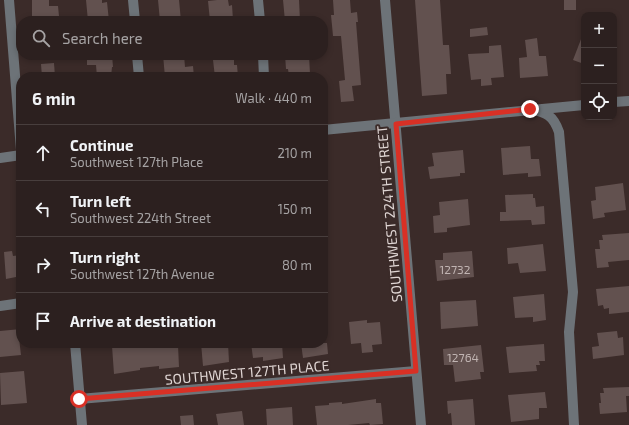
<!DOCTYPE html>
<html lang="en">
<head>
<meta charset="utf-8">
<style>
  body { margin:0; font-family:"Exo 2",sans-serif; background:#382d2c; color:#f1f3f6 }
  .controls { position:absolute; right:12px; top:12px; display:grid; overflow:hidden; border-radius:8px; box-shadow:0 2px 6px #0003 }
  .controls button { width:36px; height:36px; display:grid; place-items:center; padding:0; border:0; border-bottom:1px solid #483e3d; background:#2c201f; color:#f1f3f6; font:20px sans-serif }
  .stop { position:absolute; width:12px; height:12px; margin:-9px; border:3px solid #d93025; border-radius:50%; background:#fff }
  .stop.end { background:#d93025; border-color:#fff; box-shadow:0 1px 4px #0008 }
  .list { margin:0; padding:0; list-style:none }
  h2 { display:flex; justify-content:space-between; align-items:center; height:52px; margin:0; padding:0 16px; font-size:17px }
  h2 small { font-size:13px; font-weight:400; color:#a6a3a4 }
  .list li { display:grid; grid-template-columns:26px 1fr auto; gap:12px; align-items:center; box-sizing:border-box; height:56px; padding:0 16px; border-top:1px solid #483e3d }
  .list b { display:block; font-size:15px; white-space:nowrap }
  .list p { margin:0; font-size:13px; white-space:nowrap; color:#a6a3a4 }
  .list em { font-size:13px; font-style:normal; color:#a6a3a4 }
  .icon { flex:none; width:22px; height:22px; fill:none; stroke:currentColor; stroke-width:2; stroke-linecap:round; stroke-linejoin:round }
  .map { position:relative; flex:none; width:629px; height:425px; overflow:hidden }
  .search { position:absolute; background:#2c201f; box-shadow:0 2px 6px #0003; left:16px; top:16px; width:312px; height:44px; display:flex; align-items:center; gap:10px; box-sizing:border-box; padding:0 14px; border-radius:16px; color:#a6a3a4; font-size:15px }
  .panel { position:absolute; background:#2c201f; box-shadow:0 2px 6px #0003; left:16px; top:72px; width:312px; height:276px; border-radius:16px }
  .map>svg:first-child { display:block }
  .building { fill:#62514f }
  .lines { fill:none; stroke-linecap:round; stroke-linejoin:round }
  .minor { stroke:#6d7378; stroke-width:10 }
  .route { stroke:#d93025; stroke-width:5 }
  .labels { text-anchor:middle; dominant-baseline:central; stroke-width:4; stroke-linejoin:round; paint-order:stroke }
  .number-label { font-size:12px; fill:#c0b4b2 }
  .street-label { font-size:14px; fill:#dfd5d3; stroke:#3b2b29 }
</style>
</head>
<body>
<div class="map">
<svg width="629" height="425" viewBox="0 0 629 425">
  <rect width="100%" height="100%" fill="#3b2b29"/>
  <g class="building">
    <polygon points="32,0 49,0 49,6 58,6 59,16 32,18"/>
    <polygon points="86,0 102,0 102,3 107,2 109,21 88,21"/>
    <polygon points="158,0 179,0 181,21 160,21"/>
    <polygon points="217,0 228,0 229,6 232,5 233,20 210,21 208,1"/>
    <polygon points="283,0 299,0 300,21 285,21"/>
    <polygon points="333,0 350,0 351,13 357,12 358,22 356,22 361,85 352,86 354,101 341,102 339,81 345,80 341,36 333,36 331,15 334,15"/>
    <polygon points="415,0 440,0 443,45 449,45 451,74 446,74 447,94 422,96"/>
    <rect x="564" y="0" width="12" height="10"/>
    <polygon points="487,27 488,35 470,37 470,29"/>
    <polygon points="583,34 584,34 584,64 573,60"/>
    <polygon points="537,38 539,56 546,56 548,76 520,78 519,58 527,57 525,40"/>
    <polygon points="501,45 504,77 491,78 492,85 481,86 481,79 471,80 468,54 489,53 489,46"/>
    <polygon points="112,55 113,67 112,67 111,77 97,77 96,65 87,65 87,56"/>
    <polygon points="163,55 184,55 185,67 193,66 194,77 165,77"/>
    <polygon points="285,55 309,55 310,74 289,76 288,69 286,69"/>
    <polygon points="234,58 234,65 237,65 238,77 215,77 213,60"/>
    <polygon points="54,63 55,77 42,77 41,64"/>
    <polygon points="530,146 531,159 539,159 541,176 528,177 528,173 503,175 501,148"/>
    <polygon points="463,150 465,173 460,173 460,176 430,179 428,167 434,166 432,153"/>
    <polygon points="623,183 626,210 604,213 605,217 593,219 591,201 596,200 595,187"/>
    <polygon points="533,194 533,198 535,198 536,207 544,206 545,224 532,225 531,220 500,221 500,212 506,212 505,195"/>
    <polygon points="468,199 470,225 447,228 447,232 434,233 433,216 440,215 439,202"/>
    <polygon points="629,233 629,260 608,262 609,267 597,268 595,249 600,249 599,240 603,240 602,235"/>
    <polygon points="543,244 546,271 520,273 518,263 508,264 507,248"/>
    <polygon points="12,251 13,256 21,255 21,276 6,279 4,252"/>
    <polygon points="472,251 474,277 437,281 435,260 443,260 443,253"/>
    <polygon points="629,286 629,312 609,314 609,308 604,309 603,305 598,306 596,289"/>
    <polygon points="544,294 546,320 533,322 533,317 515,318 513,297"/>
    <polygon points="476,300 478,326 441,329 440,302"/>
    <polygon points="367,320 367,323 380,322 382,344 372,345 373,352 362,353 361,343 351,344 349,322"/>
    <polygon points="21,329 21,338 19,338 21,355 0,357 0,331"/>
    <polygon points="617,331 618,338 623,337 624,355 593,359 592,347 599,346 597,333"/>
    <polygon points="144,343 167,343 167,346 178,345 179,367 159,369 159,366 140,368 140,370 114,374 112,346"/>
    <polygon points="201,343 228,343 229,362 203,366"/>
    <polygon points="251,343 282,343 283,358 263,361 263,357 253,358"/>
    <polygon points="301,343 327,343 328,354 303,358"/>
    <polygon points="544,344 545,361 539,361 540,365 536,365 537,371 509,373 506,347"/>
    <polygon points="481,345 484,372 480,372 481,379 455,382 453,365 444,365 443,349"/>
    <polygon points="24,371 27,403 1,405 0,373"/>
    <polygon points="629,387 629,396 626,396 627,412 600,414 599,403 601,403 600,393 604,393 603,388"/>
    <polygon points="545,392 547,408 539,408 539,419 511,422 508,395"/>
    <polygon points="376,399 376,403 381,403 383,424 370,425 369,423 348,425 317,425 315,406 329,405 329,403 342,402 342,404"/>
    <polygon points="473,399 475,425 452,425 451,413 448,414 447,401"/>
    <polygon points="292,407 293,425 267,425 266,409"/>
    <polygon points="242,411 244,425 218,425 216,414"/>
    <polygon points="193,415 194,425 181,425 180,416"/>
  </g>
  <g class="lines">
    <g class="minor">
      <polyline points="9,0 21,150"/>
      <polyline points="133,0 135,21"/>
      <polyline points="258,0 260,21"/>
      <polyline points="385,0 421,425"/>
      <polyline points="137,55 139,77"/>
      <polyline points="263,55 264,77"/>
      <polyline points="614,102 629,101"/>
      <path d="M530 109C547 113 553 115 559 132L573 292 569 332 574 425"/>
      <polyline points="323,130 584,105"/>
      <polyline points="0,158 21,155"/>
      <polyline points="0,306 21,303"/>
      <polyline points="75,343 82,425"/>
      <polyline points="79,399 416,371"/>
    </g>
  </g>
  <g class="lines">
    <polyline class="route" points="79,399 416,371 396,124 530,109"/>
  </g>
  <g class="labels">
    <g class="number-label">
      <text x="455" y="269">12732</text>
      <text x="463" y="357">12764</text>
    </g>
    <g class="street-label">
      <text transform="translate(389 214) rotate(-95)">SOUTHWEST 224TH STREET</text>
      <text transform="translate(247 372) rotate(-5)">SOUTHWEST 127TH PLACE</text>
    </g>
  </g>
</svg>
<div class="controls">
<button>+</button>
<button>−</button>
<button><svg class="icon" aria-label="locate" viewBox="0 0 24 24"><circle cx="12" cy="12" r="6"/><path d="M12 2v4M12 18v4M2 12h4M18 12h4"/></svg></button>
</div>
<div class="stop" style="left:79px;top:399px"></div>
<div class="stop end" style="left:530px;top:109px"></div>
<div class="search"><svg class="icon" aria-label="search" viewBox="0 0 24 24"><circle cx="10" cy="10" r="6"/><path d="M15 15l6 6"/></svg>Search here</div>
<section class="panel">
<h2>6 min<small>Walk · 440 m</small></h2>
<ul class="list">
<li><svg class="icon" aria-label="ahead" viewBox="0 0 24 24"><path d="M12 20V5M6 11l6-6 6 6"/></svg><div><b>Continue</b><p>Southwest 127th Place</p></div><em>210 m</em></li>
<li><svg class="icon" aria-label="left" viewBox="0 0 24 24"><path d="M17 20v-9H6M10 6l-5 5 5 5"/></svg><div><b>Turn left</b><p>Southwest 224th Street</p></div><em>150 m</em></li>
<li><svg class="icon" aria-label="right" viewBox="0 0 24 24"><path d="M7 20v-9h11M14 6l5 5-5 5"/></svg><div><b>Turn right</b><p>Southwest 127th Avenue</p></div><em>80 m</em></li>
<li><svg class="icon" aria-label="arrive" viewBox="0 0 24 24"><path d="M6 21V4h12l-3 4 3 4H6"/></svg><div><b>Arrive at destination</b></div></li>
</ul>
</section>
</div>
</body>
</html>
